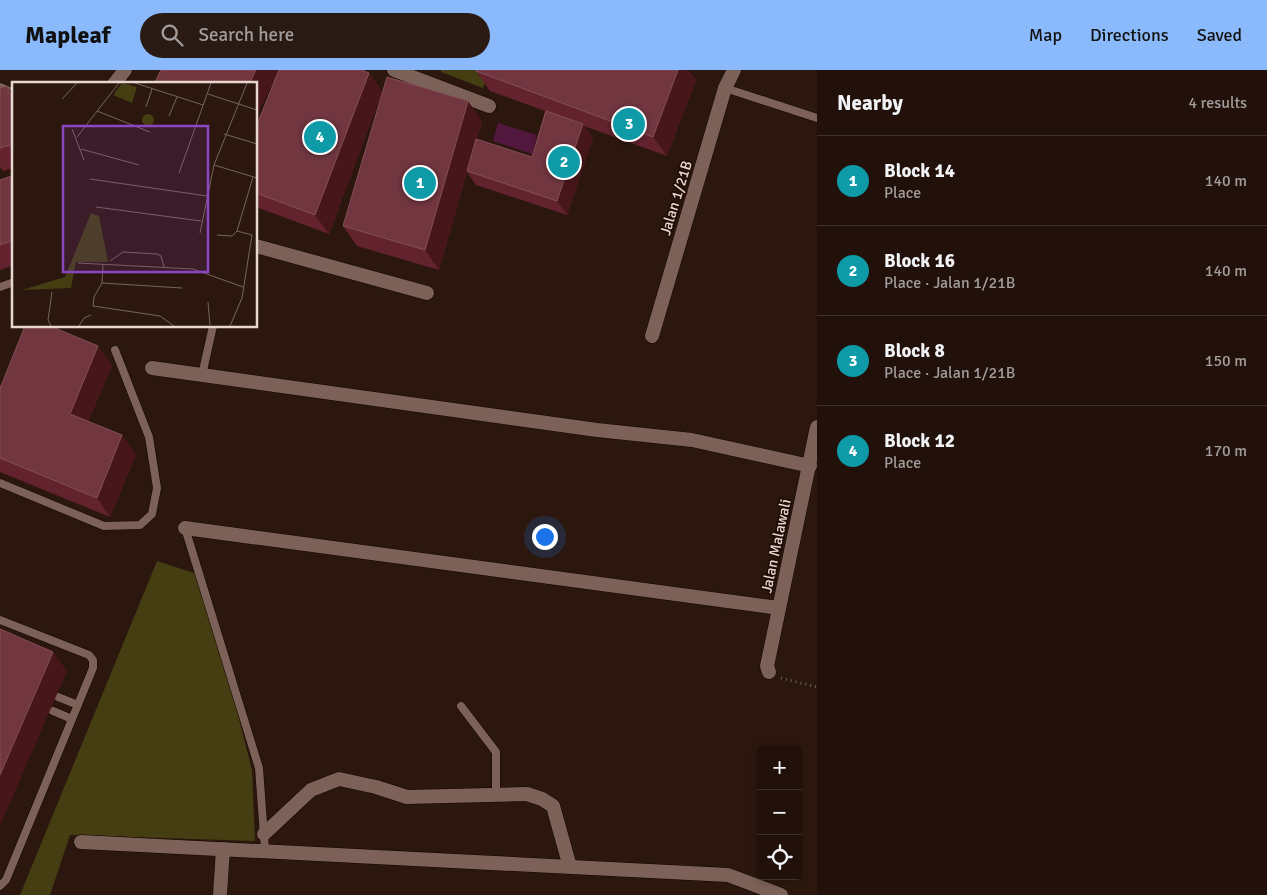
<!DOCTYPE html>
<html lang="en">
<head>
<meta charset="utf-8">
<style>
  body { margin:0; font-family:Signika,sans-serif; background:#291a13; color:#f1f3f6 }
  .controls { position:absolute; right:15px; bottom:15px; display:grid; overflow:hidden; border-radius:5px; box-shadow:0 2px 8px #0003 }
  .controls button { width:45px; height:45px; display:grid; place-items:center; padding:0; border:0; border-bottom:1px solid #3e312b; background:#21110a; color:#f1f3f6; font:25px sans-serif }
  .you { position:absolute; left:544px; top:466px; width:18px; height:18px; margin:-12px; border:4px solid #fff; border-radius:50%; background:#1a73e8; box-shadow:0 0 0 8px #1a73e833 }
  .badge { display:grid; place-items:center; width:32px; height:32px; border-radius:50%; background:#8bbafc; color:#fff; font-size:16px; font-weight:700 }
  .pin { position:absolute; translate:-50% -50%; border:2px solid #fff; box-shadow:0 1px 5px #0006 }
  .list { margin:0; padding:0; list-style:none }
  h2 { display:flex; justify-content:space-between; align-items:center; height:65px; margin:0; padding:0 20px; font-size:21px }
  h2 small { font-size:16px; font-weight:400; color:#a29d9c }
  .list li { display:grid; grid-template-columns:32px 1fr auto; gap:15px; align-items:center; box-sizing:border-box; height:90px; padding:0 20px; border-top:1px solid #3e312b }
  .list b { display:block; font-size:19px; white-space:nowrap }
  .list p { margin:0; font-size:16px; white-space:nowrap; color:#a29d9c }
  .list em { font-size:16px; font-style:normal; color:#a29d9c }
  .icon { flex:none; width:28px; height:28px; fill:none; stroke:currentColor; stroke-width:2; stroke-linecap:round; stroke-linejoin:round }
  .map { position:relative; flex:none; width:817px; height:825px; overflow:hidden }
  header { display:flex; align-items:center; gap:30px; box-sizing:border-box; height:70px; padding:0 25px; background:#8bbafc; color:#111 }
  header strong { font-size:24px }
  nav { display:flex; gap:28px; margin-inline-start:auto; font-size:18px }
  .search { width:350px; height:45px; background:#291a13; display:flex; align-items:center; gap:12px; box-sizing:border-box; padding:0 18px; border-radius:28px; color:#a29d9c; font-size:19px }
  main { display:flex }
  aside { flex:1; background:#21110a }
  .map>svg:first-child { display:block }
  .green { fill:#443e12 }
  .water { fill:#52173c }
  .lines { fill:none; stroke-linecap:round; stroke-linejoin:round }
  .service-casing { stroke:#130300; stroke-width:9 }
  .minor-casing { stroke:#130300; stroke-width:15 }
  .path { stroke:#715f57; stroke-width:3; stroke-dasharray:1 4; stroke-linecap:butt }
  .service { stroke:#7b6157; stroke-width:8 }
  .minor { stroke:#7b6157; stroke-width:14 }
  .wall { fill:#63232e }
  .shaded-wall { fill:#47161a }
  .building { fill:#713640; stroke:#834f56 }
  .labels { text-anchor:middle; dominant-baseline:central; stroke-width:4; stroke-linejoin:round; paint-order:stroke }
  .street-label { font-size:15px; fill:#e6d7d1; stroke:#220e06 }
  .inset-road { fill:none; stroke:#76645c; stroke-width:1 }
  .view { fill:#8b46c2; fill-opacity:0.15; stroke:#8b46c2; stroke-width:2.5 }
  .inset-edge { fill:none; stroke:#e6d7d1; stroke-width:2.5 }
</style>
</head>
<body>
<header>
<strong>Mapleaf</strong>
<div class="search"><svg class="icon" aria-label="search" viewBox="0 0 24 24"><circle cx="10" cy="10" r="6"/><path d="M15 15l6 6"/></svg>Search here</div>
<nav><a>Map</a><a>Directions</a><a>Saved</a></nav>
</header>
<main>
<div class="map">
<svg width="817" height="825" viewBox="0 0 817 825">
  <rect width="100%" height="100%" fill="#2c170e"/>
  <g class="green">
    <polygon points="441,0 490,0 483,18 441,2"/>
    <polygon points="157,491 203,506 252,700 255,771 70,765 50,825 20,825"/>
  </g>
  <polygon class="water" points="498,53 537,65 532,84 493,71"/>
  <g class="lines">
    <g class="service-casing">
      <g id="service">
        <polyline points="0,17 14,23"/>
        <polyline points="725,18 817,48"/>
        <polyline points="0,217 14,212"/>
        <polyline points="202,305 213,256"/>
        <polyline points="0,413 104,456 140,455 152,444 157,418 149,367 115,280"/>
        <polyline points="185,458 259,698 265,780"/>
        <polyline points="0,550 89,585 93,590 93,598 6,810 0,816"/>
        <polyline points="58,627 78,635"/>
        <polyline points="461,636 496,682 496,725"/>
        <polyline points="53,641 72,649"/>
      </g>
    </g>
    <g class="minor-casing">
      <g id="minor">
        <polyline points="394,0 489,36"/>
        <polyline points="114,14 125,0"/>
        <polyline points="256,176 427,223"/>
        <polyline points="652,266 725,18 734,0"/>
        <polyline points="152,298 597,360 692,370 810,396"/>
        <polyline points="185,458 779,538"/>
        <polyline points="769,602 767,596 817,357"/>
        <polyline points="264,764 311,720 339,709 376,717 407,727 527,724 542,729 553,736 570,797"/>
        <polyline points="81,772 728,805 781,825"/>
        <polyline points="220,825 223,779"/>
      </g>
    </g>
    <polyline class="path" points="781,608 817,617"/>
    <use href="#service" class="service"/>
    <use href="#minor" class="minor"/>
  </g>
  <g class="wall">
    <polygon points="161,0 362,0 369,3 382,22 329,164 256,137 256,57 278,3 256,46 256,14 154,14"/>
    <polygon points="476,0 688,0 696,10 667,86 584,56 593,68 567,145 476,115 467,102 439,200 357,176 343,156 482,51 477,69 532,87 545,41 490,21 476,1"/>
    <polygon points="0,18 14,25 14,98 3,101 0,97"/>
    <polygon points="14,105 14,195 0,200 0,110"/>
    <polygon points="112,295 88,352 122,365 136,385 110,447 0,402 0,316"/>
  </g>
  <g class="shaded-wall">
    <polygon points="256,0 280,0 256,46 256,14 249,14"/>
    <polygon points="678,0 688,0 696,10 667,86 653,67"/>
    <polygon points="369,3 382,22 329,164 315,145"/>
    <polygon points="7,16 14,25 14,33"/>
    <polygon points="468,31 482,51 439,200 425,180"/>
    <polygon points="583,54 593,68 567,145 557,131"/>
    <polygon points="98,276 112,295 83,364 70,344"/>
    <polygon points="122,365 136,385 110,447 97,428"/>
    <polygon points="53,582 67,601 0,756 0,705"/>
  </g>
  <g class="building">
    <polygon points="161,0 256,0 249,14 154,14"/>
    <polygon points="279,0 362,0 369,3 315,145 256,123 256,57"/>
    <polygon points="476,0 678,0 653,67 476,1"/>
    <polygon points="387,7 468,31 425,180 343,156"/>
    <polygon points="7,16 14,33 14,74 0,78 0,18"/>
    <polygon points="546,41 583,54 557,131 467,101 476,69 532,87"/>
    <polygon points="14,105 14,170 0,175 0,110"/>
    <polygon points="25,256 50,256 98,276 70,344 122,365 97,428 0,388 0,316 1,316"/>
    <polygon points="0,559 53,582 0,705"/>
  </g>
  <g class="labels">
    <g class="street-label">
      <text transform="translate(676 128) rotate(-73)">Jalan 1/21B</text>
      <text transform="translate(776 476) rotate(-78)">Jalan Malawali</text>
    </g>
  </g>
  <g transform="translate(12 12)">
    <rect width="245" height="245" fill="#2c170e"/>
    <path d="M110 1 125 5 120 21 101 13ZM130 38a6 6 0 1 1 12 0a6 6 0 1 1-12 0ZM79 131 87 134 96 180H64L59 206 10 208 53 195Z" fill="#443e12"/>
    <path class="inset-road" d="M123 1 191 23M196 12 245 28M50 17 65 1M134 25 140 7M85 29 138 50M157 34 165 15M60 47 72 78M212 52 245 62M65 55 107 1M69 67 127 83M202 83 245 96M167 91 199 1M78 97 195 114M84 125 189 139M225 149 241 95M188 151 202 83 235 1M205 153 220 154 225 149M98 179 111 170 145 172 149 174 152 185M66 181 181 187 231 205M91 182 90 201 82 215 81 224 148 234 162 244M90 201 170 206M196 220 198 243M39 244 36 238 40 210M67 244 72 236 79 233M218 244 230 216 240 153 225 149"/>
    <path class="view" d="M51 44H196V190H51Z"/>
    <rect width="245" height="245" class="inset-edge"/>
  </g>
</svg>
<div class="controls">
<button>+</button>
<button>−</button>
<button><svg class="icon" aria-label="locate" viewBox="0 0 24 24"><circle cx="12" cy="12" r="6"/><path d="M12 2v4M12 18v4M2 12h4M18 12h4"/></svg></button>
</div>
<div class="you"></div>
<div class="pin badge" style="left:420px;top:113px;background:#0f9aa8">1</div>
<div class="pin badge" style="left:564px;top:92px;background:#0f9aa8">2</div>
<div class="pin badge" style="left:629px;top:54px;background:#0f9aa8">3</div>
<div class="pin badge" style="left:320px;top:67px;background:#0f9aa8">4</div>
</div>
<aside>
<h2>Nearby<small>4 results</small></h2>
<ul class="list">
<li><span class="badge" style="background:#0f9aa8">1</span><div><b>Block 14</b><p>Place</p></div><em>140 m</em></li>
<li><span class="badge" style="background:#0f9aa8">2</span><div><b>Block 16</b><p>Place · Jalan 1/21B</p></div><em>140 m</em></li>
<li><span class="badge" style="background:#0f9aa8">3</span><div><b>Block 8</b><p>Place · Jalan 1/21B</p></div><em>150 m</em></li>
<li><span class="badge" style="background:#0f9aa8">4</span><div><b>Block 12</b><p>Place</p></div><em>170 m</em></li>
</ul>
</aside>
</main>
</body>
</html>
